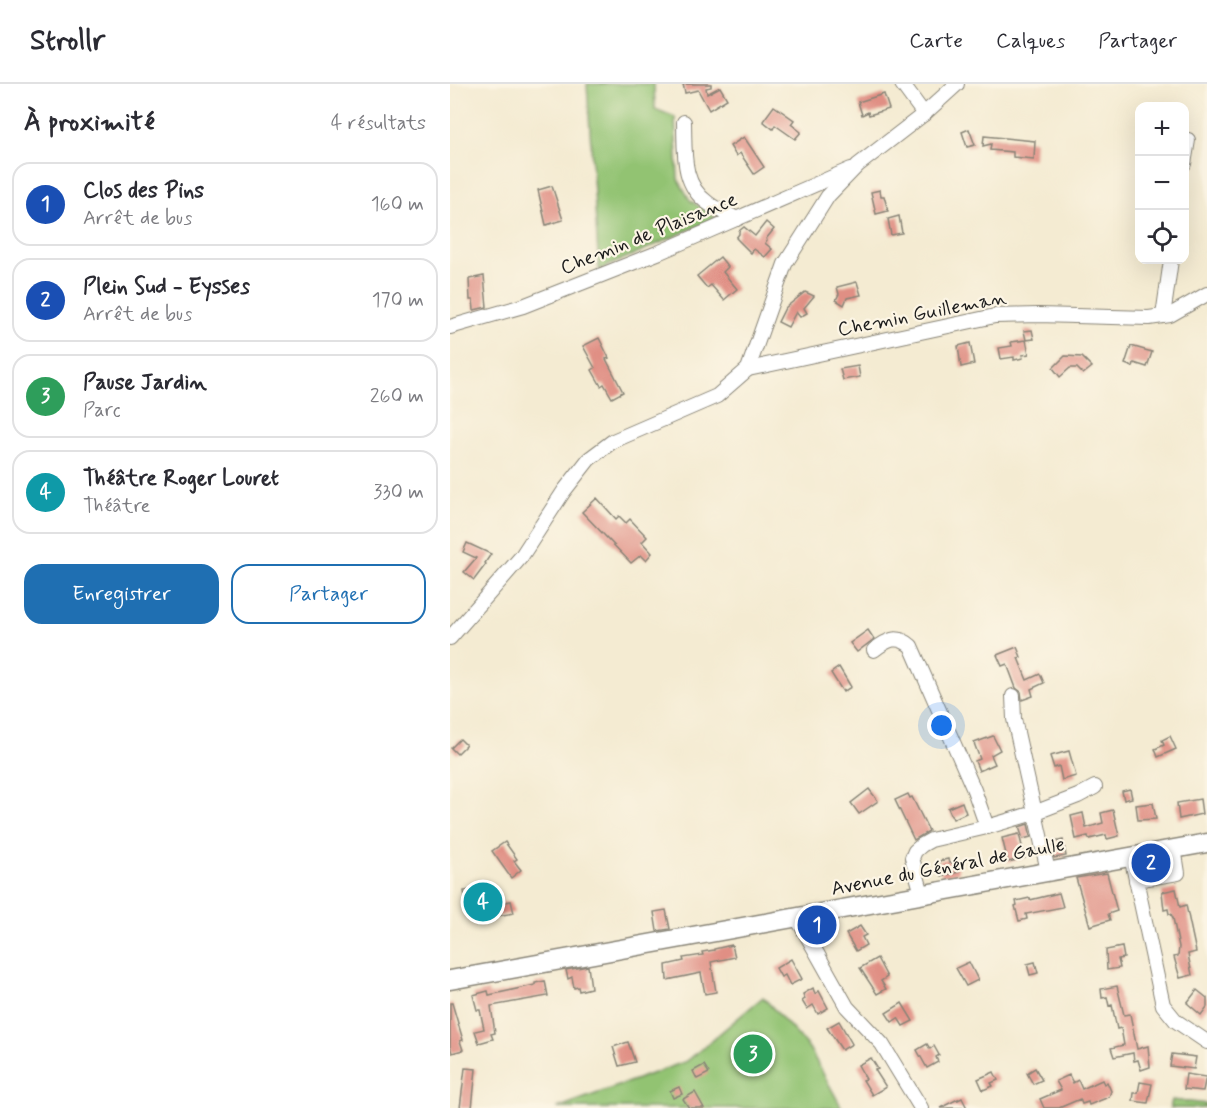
<!DOCTYPE html>
<html lang="fr">
<head>
<meta charset="utf-8">
<style>
  body { margin:0; font-family:Mynerve,sans-serif; background:#f2f2f3; color:#2b2b33 }
  .controls { position:absolute; right:18px; top:18px; display:grid; overflow:hidden; border-radius:12px; box-shadow:0 6px 24px #0002 }
  .controls button { width:54px; height:54px; display:grid; place-items:center; padding:0; border:0; border-bottom:2px solid #e1e1e2; background:#fff; color:#2b2b33; font:30px sans-serif }
  .you { position:absolute; left:492px; top:642px; width:21px; height:21px; margin:-15px; border:4px solid #fff; border-radius:50%; background:#1a73e8; box-shadow:0 0 0 9px #1a73e833 }
  .badge { display:grid; place-items:center; width:39px; height:39px; border-radius:50%; background:#1f6fb2; color:#fff; font-size:20px; font-weight:700 }
  .pin { position:absolute; translate:-50% -50%; border:3px solid #fff; box-shadow:0 2px 6px #0006 }
  .list { margin:0; padding:0; list-style:none }
  h2 { display:flex; justify-content:space-between; align-items:center; height:78px; margin:0; padding:0 24px; font-size:26px }
  h2 small { font-size:20px; font-weight:400; color:#7c7c81 }
  .list li { display:grid; grid-template-columns:39px 1fr auto; gap:18px; align-items:center; box-sizing:border-box; height:84px; margin:0 12px 12px; padding:0 12px; border:2px solid #e1e1e2; border-radius:18px }
  .list b { display:block; font-size:22px; white-space:nowrap }
  .list p { margin:0; font-size:20px; white-space:nowrap; color:#7c7c81 }
  .list em { font-size:20px; font-style:normal; color:#7c7c81 }
  .actions { display:flex; gap:12px; padding:18px 24px }
  .actions a { flex:1; padding:14px 0; border:2px solid #1f6fb2; border-radius:18px; text-align:center; font-size:21px; color:#1f6fb2 }
  .actions .main { background:#1f6fb2; color:#fff }
  .icon { flex:none; width:33px; height:33px; fill:none; stroke:currentColor; stroke-width:2; stroke-linecap:round; stroke-linejoin:round }
  .map { position:relative; flex:none; width:757px; height:1024px; overflow:hidden }
  header { display:flex; align-items:center; gap:36px; box-sizing:border-box; height:84px; padding:0 30px; background:#fff; border-bottom:2px solid #e1e1e2 }
  header strong { font-size:28px }
  nav { display:flex; gap:33px; margin-inline-start:auto; font-size:21px }
  main { display:flex }
  aside { flex:1; background:#fff }
  .map>svg:first-child { display:block }
  .green { fill:#92c372; stroke:#577047; stroke-width:1.5 }
  .building { fill:#e08f84 }
  .lines { fill:none; stroke-linecap:round; stroke-linejoin:round }
  .minor-casing { stroke:#888477; stroke-width:16 }
  .major-casing { stroke:#888477; stroke-width:21 }
  .minor { stroke:#fff; stroke-width:14 }
  .major { stroke:#fff; stroke-width:18 }
  .labels { text-anchor:middle; dominant-baseline:central; stroke-width:4.5; stroke-linejoin:round; paint-order:stroke }
  .street-label { font-size:20px; fill:#1c1c1c; stroke:#fcf5e5 }
</style>
</head>
<body>
<header>
<strong>Strollr</strong>
<nav><a>Carte</a><a>Calques</a><a>Partager</a></nav>
</header>
<main>
<aside>
<h2>À proximité<small>4 résultats</small></h2>
<ul class="list">
<li><span class="badge" style="background:#1a4fb4">1</span><div><b>Clos des Pins</b><p>Arrêt de bus</p></div><em>160 m</em></li>
<li><span class="badge" style="background:#1a4fb4">2</span><div><b>Plein Sud - Eysses</b><p>Arrêt de bus</p></div><em>170 m</em></li>
<li><span class="badge" style="background:#2e9e5b">3</span><div><b>Pause Jardin</b><p>Parc</p></div><em>260 m</em></li>
<li><span class="badge" style="background:#0f9aa8">4</span><div><b>Théâtre Roger Louret</b><p>Théâtre</p></div><em>330 m</em></li>
</ul>
<div class="actions"><a class="main">Enregistrer</a><a>Partager</a></div>
</aside>
<div class="map">
<svg width="757" height="1024" viewBox="0 0 757 1024">
  <rect width="100%" height="100%" fill="#fcf5e5"/>
  <filter id="ink" filterUnits="userSpaceOnUse"><feTurbulence type="fractalNoise" baseFrequency=".0167" numOctaves="2"/><feDisplacementMap in="SourceGraphic" scale="12" xChannelSelector="R" yChannelSelector="G"/><feConvolveMatrix kernelMatrix="1 2 1 2 8 2 1 2 1" color-interpolation-filters="sRGB"/></filter>
  <filter id="wash" filterUnits="userSpaceOnUse"><feTurbulence type="fractalNoise" baseFrequency=".008" numOctaves="4" result="noise"/><feDisplacementMap in="SourceGraphic" scale="24" xChannelSelector="R" yChannelSelector="G"/><feGaussianBlur stdDeviation="1.35" result="paint"/><feColorMatrix in="noise" values="0 0 0 0 0 0 0 0 0 0 0 0 0 0 0 0 0 1.4 0 .05"/><feComposite in="paint" operator="in"/></filter>
  <g filter="url(#wash)">
    <rect width="100%" height="100%" fill="#f4ebd2"/>
    <g class="green">
      <polygon points="137,0 204,0 205,25 225,33 228,95 240,116 266,134 149,186"/>
      <polygon points="313,913 359,964 392,1024 107,1024 237,977"/>
      <polygon points="722,1016 757,1020 757,1022 752,1024 720,1024"/>
    </g>
    <g id="blocks">
      <g class="building">
        <polygon points="233,0 261,0 261,3 256,4 257,10 270,3 277,15 259,26 248,6 235,9"/>
        <polygon points="434,10 439,25 419,31 418,28 412,31 408,18"/>
        <polygon points="324,22 344,36 341,40 351,48 345,55 325,41 323,45 313,37"/>
        <polygon points="519,45 525,61 517,63 512,48"/>
        <polygon points="534,52 585,57 584,75 563,73 563,68 540,66 541,60 533,62"/>
        <polygon points="294,53 314,83 304,90 290,69 286,72 280,62"/>
        <polygon points="102,102 113,136 96,141 88,106"/>
        <polygon points="430,106 431,112 434,112 438,127 426,130 421,108"/>
        <polygon points="449,132 452,149 441,151 438,135"/>
        <polygon points="316,138 324,145 316,155 317,156 315,159 322,165 315,173 304,165 301,169 286,154 289,150 289,147 294,143 305,152"/>
        <polygon points="270,173 278,183 273,188 287,205 274,216 261,201 257,204 247,192"/>
        <polygon points="34,192 37,223 24,226 23,216 20,216 19,195"/>
        <polygon points="407,198 411,211 397,214 394,221 386,216 389,210 387,203"/>
        <polygon points="355,208 364,212 354,224 357,229 350,233 346,228 338,243 328,238 335,224"/>
        <polygon points="582,246 584,255 576,256 579,270 572,271 573,274 564,276 564,273 551,275 549,264 562,262 561,258 576,256 574,247"/>
        <polygon points="149,254 159,274 156,275 173,308 162,314 154,300 151,302 142,286 145,284 133,262"/>
        <polygon points="520,259 524,280 511,283 508,262"/>
        <polygon points="681,262 702,268 697,283 684,279 683,283 675,280"/>
        <polygon points="615,272 632,273 642,283 633,290 627,284 620,284 610,293 603,284"/>
        <polygon points="408,282 410,293 393,296 390,285"/>
        <polygon points="147,414 166,435 169,432 176,439 180,435 197,453 192,458 202,469 196,476 191,471 181,479 132,428"/>
        <polygon points="17,459 41,470 35,479 36,480 24,496 14,488 26,474 13,468"/>
        <polygon points="418,546 424,555 407,568 400,559"/>
        <polygon points="567,563 571,573 568,574 577,596 590,590 594,599 581,605 583,612 572,616 571,608 566,604 557,580 552,582 547,571"/>
        <polygon points="389,583 401,603 393,608 381,589"/>
        <polygon points="543,652 550,666 541,671 545,680 529,687 525,677 530,675 524,659"/>
        <polygon points="720,652 726,665 708,673 705,665 714,661 712,656"/>
        <polygon points="10,655 16,661 7,670 1,664"/>
        <polygon points="619,667 626,692 612,696 609,682 604,684 600,672"/>
        <polygon points="419,705 428,717 409,730 401,719"/>
        <polygon points="680,705 682,714 674,716 672,707"/>
        <polygon points="458,710 460,714 462,713 479,747 464,756 445,716"/>
        <polygon points="750,715 752,730 729,735 727,719"/>
        <polygon points="512,718 516,729 503,735 498,724"/>
        <polygon points="703,719 706,735 688,736 686,721"/>
        <polygon points="663,726 669,752 657,755 656,751 639,755 638,752 626,755 621,732 633,729 636,744 653,739 651,729"/>
        <polygon points="578,740 581,753 573,755 569,743"/>
        <polygon points="569,750 575,774 558,778 552,754"/>
        <polygon points="613,756 616,772 604,774 601,759"/>
        <polygon points="55,758 67,775 64,777 71,786 61,794 42,767"/>
        <polygon points="498,775 499,779 507,779 509,788 492,792 489,777"/>
        <polygon points="657,789 667,827 658,830 660,836 640,842 626,794"/>
        <polygon points="44,802 46,813 50,812 51,819 61,817 64,829 31,835 29,823 17,825 14,807"/>
        <polygon points="726,805 730,823 736,821 746,868 738,870 742,891 730,894 724,873 728,872 729,863 723,834 721,830 719,830 718,825 714,826 712,808"/>
        <polygon points="609,809 613,823 576,830 577,835 569,837 565,822 567,821 566,817 580,814 580,816"/>
        <polygon points="216,826 220,845 207,847 204,828"/>
        <polygon points="410,842 416,851 412,853 416,861 406,867 396,850"/>
        <polygon points="282,861 285,873 261,878 266,908 255,910 251,889 217,896 216,881 234,877 233,874 253,871 252,868 264,866 264,865"/>
        <polygon points="672,863 674,874 668,875 670,884 657,886 656,866"/>
        <polygon points="427,874 437,893 431,897 436,905 427,910 410,884"/>
        <polygon points="341,875 352,895 340,901 335,891 331,893 326,884"/>
        <polygon points="519,878 528,896 516,902 506,884"/>
        <polygon points="585,878 588,889 580,891 577,880"/>
        <polygon points="138,882 141,904 129,907 128,903 124,904 122,893 118,895 116,886"/>
        <polygon points="95,897 98,912 41,922 45,949 41,950 43,955 29,959 25,947 34,945 30,926 27,926 23,911 38,907 39,911 85,901 85,899"/>
        <polygon points="667,902 674,931 680,930 687,965 698,962 700,983 691,986 688,976 684,977 683,969 664,973 661,964 674,961 671,944 667,945 662,921 659,922 657,913 652,914 651,905"/>
        <polygon points="363,904 365,910 369,907 378,924 368,930 363,921 357,925 352,917 355,915 353,910"/>
        <polygon points="747,906 757,914 757,923 751,931 737,919"/>
        <polygon points="0,919 2,919 13,956 10,957 13,966 2,969 0,962"/>
        <polygon points="452,919 463,937 453,942 448,934 442,938 436,929"/>
        <polygon points="389,937 402,960 392,966 377,944"/>
        <polygon points="178,958 185,978 169,982 163,963"/>
        <polygon points="477,960 480,965 484,962 489,971 486,973 488,978 477,984 467,966"/>
        <polygon points="722,970 746,973 744,985 720,982"/>
        <polygon points="421,974 428,985 425,986 436,1003 422,1011 413,996 416,995 408,981"/>
        <polygon points="254,981 259,989 247,995 243,987"/>
        <polygon points="15,984 26,985 22,1024 10,1024"/>
        <polygon points="585,984 592,996 583,1000 577,989"/>
        <polygon points="544,988 548,996 541,999 543,1002 533,1006 528,995"/>
        <polygon points="736,990 756,993 753,1007 734,1005"/>
        <polygon points="619,991 623,999 628,996 632,1005 652,996 654,1000 657,998 661,1007 659,1013 639,1021 638,1018 632,1020 630,1015 609,1024 594,1024 590,1015 611,1006 606,997"/>
        <polygon points="690,998 702,1000 698,1019 683,1017 684,1009 688,1009"/>
        <polygon points="229,1003 232,1010 223,1014 220,1007"/>
        <polygon points="245,1008 254,1024 239,1024 233,1015"/>
        <polygon points="512,1014 517,1024 490,1024 508,1015 508,1016"/>
      </g>
    </g>
  </g>
  <g filter="url(#ink)">
    <use href="#blocks" fill-opacity="0" stroke="#888477" stroke-width="1.5"/>
    <g class="lines">
      <g class="minor-casing">
        <g id="minor">
          <polyline points="452,0 474,30"/>
          <path d="M234 38C235 68 231 100 258 119 267 126 278 130 287 135"/>
          <polyline points="734,80 738,56"/>
          <polyline points="713,232 721,176"/>
          <polyline points="0,243 73,222 210,168 401,85"/>
          <polyline points="298,285 545,232 588,231 699,234 720,231 757,210"/>
          <polyline points="0,554 71,473 114,407 139,375 163,357 267,312 298,285 335,180 378,112 408,81 474,30 507,0"/>
          <path d="M424 566C437 556 447 550 461 562L524 706 537 743"/>
          <polyline points="563,612 564,635 598,787"/>
          <polyline points="681,772 713,921 726,937 757,958"/>
          <polyline points="686,796 728,789 724,764"/>
          <polyline points="472,810 462,774 465,767 472,761 481,756 537,743 584,729 628,712 645,703"/>
          <polyline points="347,834 397,923 432,960 471,1024"/>
        </g>
      </g>
      <g class="major-casing">
        <polyline id="major" points="0,896 757,759"/>
      </g>
      <use href="#minor" class="minor"/>
      <use href="#major" class="major"/>
    </g>
  </g>
  <g class="labels">
    <g class="street-label">
      <text transform="translate(199 150) rotate(-22)">Chemin de Plaisance</text>
      <text transform="translate(472 230) rotate(-11)">Chemin Guilleman</text>
      <text transform="translate(498 783) rotate(-11)">Avenue du Général de Gaulle</text>
    </g>
  </g>
</svg>
<div class="controls">
<button>+</button>
<button>−</button>
<button><svg class="icon" aria-label="locate" viewBox="0 0 24 24"><circle cx="12" cy="12" r="6"/><path d="M12 2v4M12 18v4M2 12h4M18 12h4"/></svg></button>
</div>
<div class="you"></div>
<div class="pin badge" style="left:367px;top:841px;background:#1a4fb4">1</div>
<div class="pin badge" style="left:701px;top:779px;background:#1a4fb4">2</div>
<div class="pin badge" style="left:303px;top:970px;background:#2e9e5b">3</div>
<div class="pin badge" style="left:33px;top:818px;background:#0f9aa8">4</div>
</div>
</main>
</body>
</html>
